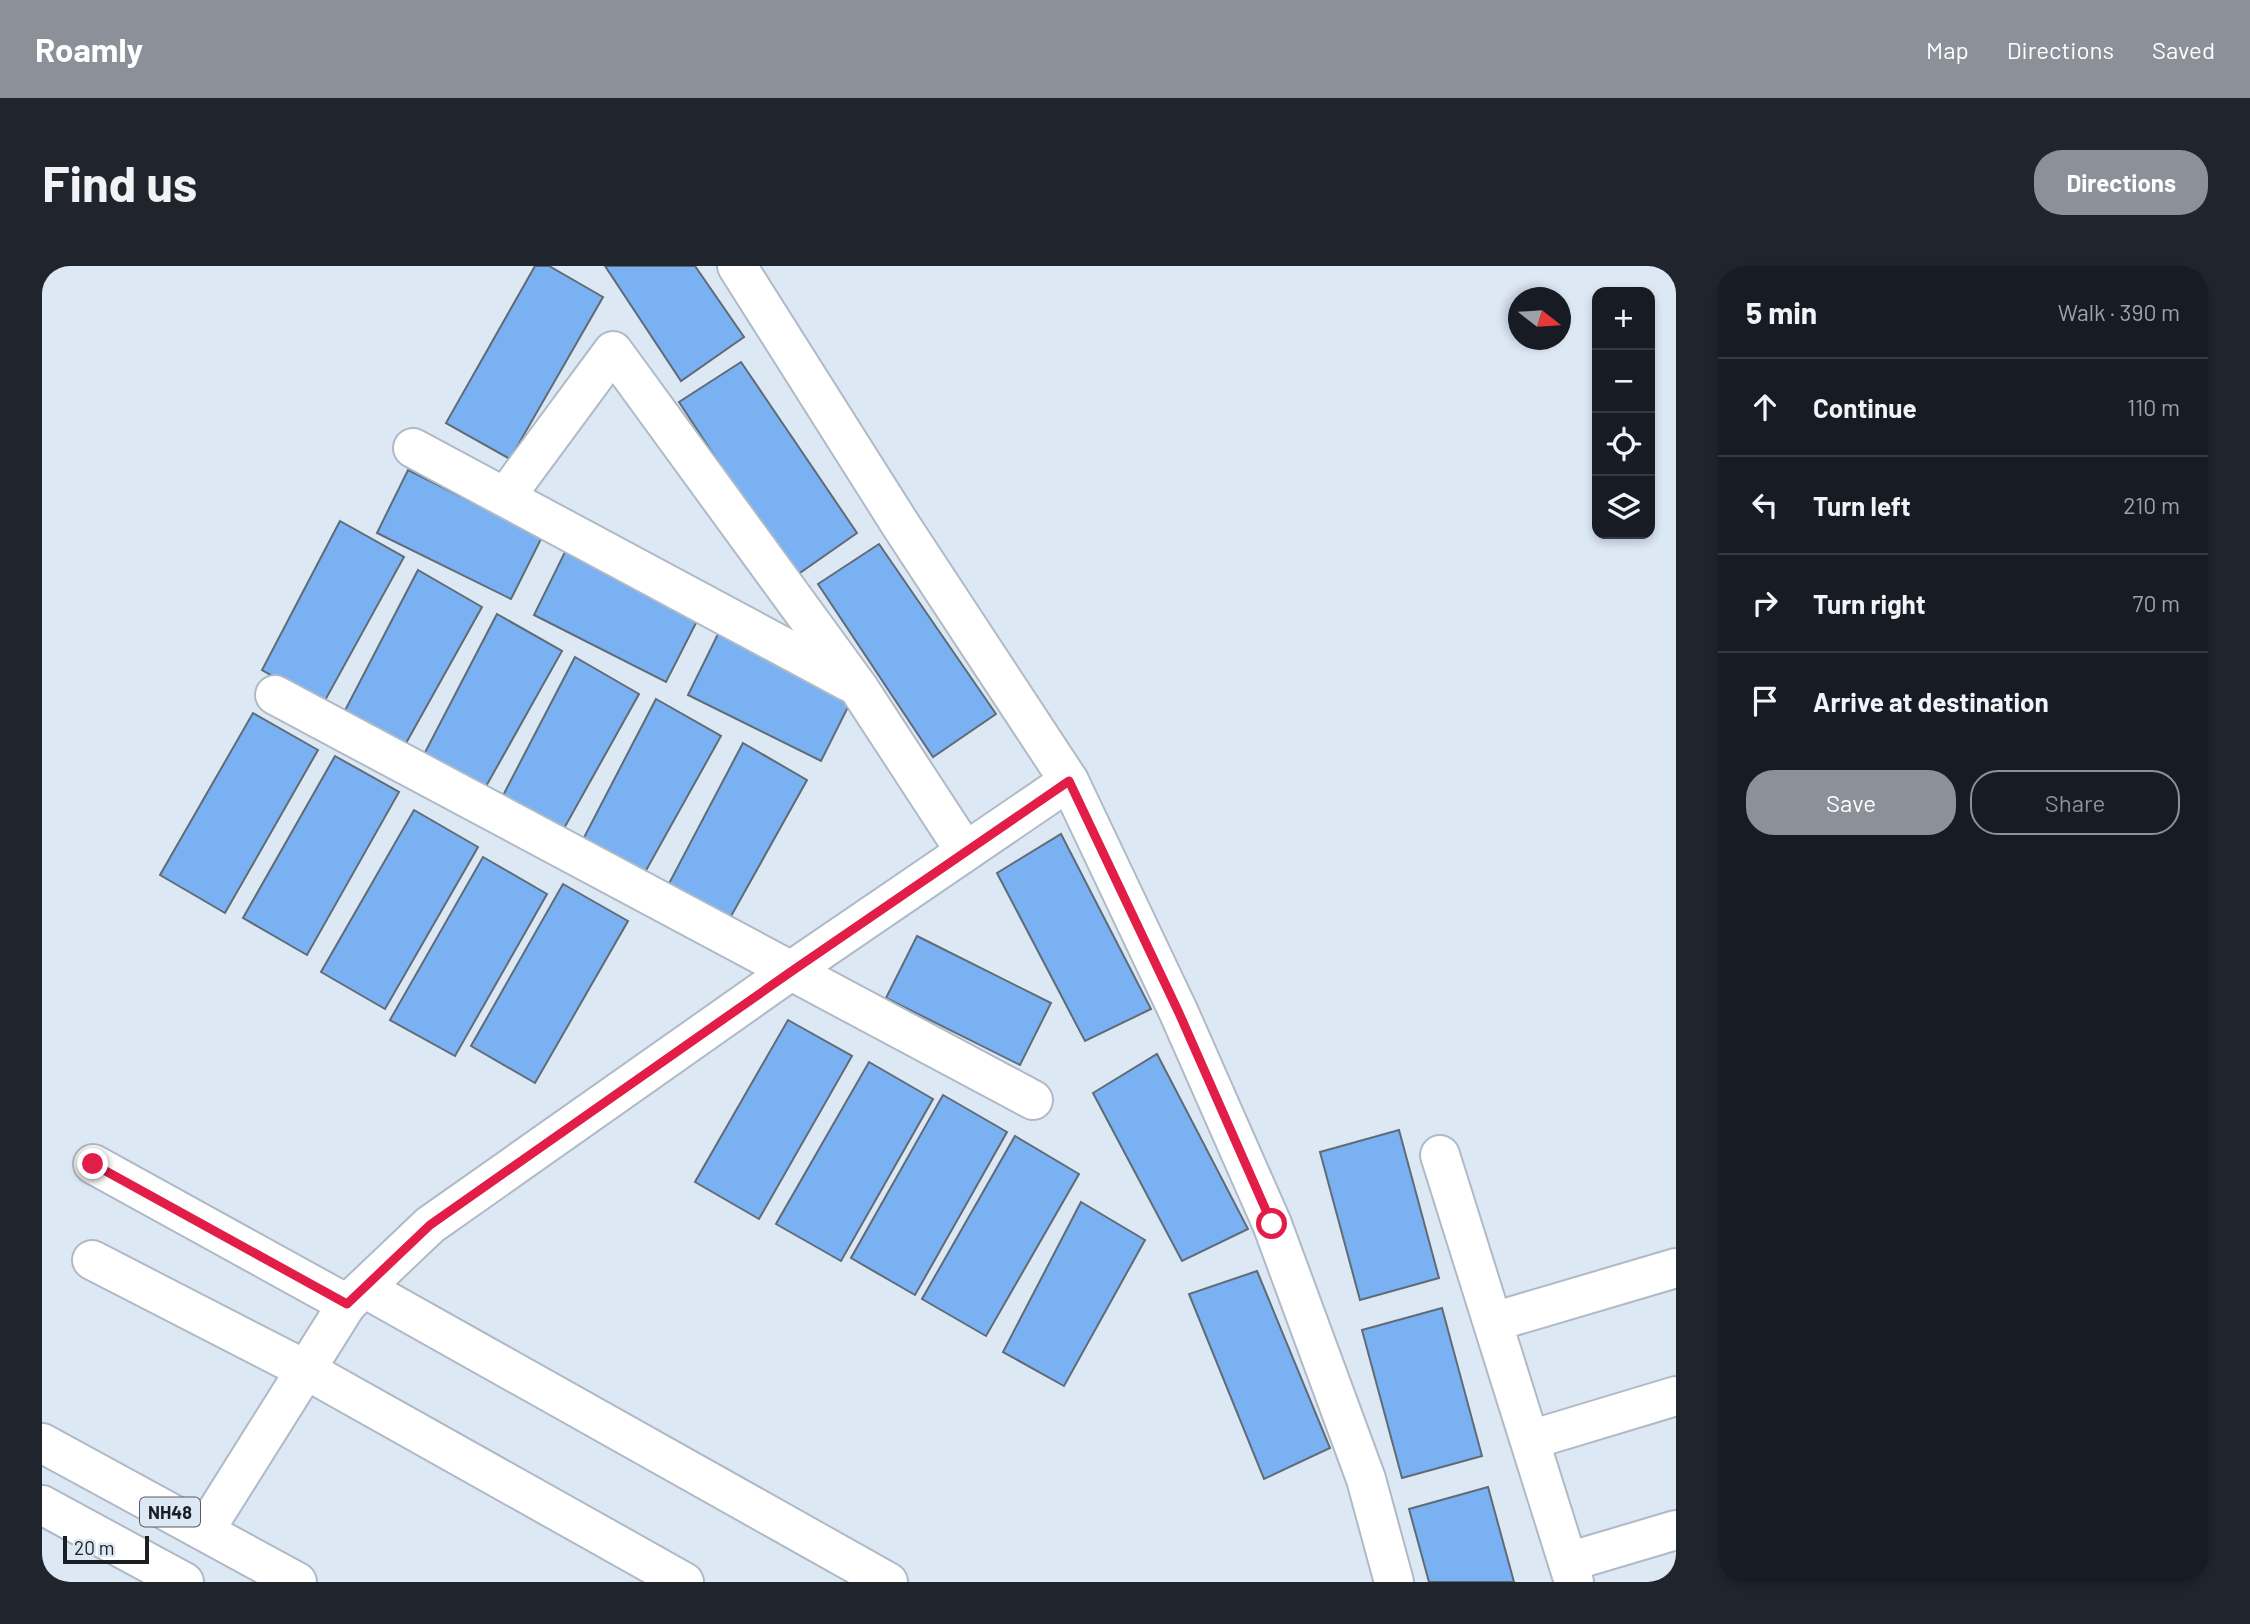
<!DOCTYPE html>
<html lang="en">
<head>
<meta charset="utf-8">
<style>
  body { margin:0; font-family:Barlow,sans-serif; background:#20242c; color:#f1f3f6 }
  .controls { position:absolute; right:21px; top:21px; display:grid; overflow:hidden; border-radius:14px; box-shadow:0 4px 10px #0003 }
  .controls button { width:63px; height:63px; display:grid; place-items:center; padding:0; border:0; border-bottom:2px solid #363941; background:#171b24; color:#f1f3f6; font:35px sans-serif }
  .compass { position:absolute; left:1466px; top:21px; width:63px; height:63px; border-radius:50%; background:#171b24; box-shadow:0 4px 10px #0003; rotate:107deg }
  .scale { position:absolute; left:21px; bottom:18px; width:86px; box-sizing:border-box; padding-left:7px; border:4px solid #1b1f23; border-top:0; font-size:19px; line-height:24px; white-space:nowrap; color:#1b1f23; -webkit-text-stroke:5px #dde8f5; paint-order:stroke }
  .stop { position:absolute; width:21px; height:21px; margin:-16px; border:5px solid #e11d48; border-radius:50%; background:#fff }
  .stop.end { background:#e11d48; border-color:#fff; box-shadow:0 2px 7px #0008 }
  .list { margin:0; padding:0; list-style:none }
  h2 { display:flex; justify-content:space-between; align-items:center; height:91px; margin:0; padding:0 28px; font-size:30px }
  h2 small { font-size:23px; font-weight:400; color:#9ea1a6 }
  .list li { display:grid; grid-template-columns:46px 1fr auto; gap:21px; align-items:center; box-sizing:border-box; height:98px; padding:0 28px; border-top:2px solid #363941 }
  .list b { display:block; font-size:26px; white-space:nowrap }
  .list em { font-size:23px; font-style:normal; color:#9ea1a6 }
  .actions { display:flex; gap:14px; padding:21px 28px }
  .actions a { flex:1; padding:16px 0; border:2px solid #8c9099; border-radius:28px; text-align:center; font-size:24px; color:#8c9099 }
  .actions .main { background:#8c9099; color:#fff }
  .icon { flex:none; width:38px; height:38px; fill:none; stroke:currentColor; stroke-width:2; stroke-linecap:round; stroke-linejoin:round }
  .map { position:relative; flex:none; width:1634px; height:1316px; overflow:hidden; border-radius:28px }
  header { display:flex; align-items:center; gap:42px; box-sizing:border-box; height:98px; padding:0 35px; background:#8c9099; color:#fff }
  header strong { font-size:33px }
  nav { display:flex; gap:38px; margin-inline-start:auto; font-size:24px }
  .intro { display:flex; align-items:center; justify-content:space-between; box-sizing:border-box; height:168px; padding:0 42px }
  h1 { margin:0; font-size:49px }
  .button { padding:18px 32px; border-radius:28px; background:#8c9099; color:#fff; font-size:24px; font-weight:700 }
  main { display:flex; gap:42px; padding:0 42px }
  aside { flex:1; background:#171b24; border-radius:28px; box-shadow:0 4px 10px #0003 }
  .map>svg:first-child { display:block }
  .building { fill:#79b1f2; stroke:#616b76; stroke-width:2 }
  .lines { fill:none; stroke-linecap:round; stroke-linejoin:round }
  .minor-casing { stroke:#b0bac6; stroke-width:42 }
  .highway-casing { stroke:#b0bac6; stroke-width:42 }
  .minor { stroke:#fff; stroke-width:38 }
  .highway { stroke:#fff; stroke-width:38 }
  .route { stroke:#e11d48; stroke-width:9 }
  .labels { text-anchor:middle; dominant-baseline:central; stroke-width:7; stroke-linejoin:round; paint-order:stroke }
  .shield { fill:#dde8f5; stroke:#555b62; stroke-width:2 }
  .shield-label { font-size:18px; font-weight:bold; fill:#1b1f23 }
</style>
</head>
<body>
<header>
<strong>Roamly</strong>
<nav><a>Map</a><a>Directions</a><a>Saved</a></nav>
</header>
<div class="intro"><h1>Find us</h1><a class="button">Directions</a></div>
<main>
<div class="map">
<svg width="1634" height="1316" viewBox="0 0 1634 1316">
  <rect width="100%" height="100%" fill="#dde8f5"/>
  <g class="building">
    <polygon points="493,0 507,0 561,31 468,193 404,157"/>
    <polygon points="563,0 653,0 702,71 639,115"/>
    <polygon points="699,96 815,267 752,311 637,136"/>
    <polygon points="366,204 500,271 469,333 335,267"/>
    <polygon points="298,255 362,291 281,438 220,404"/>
    <polygon points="837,278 954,448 891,491 776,318"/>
    <polygon points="523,286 656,353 624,416 492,349"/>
    <polygon points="376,304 440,341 358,488 298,454"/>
    <polygon points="455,348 520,385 438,531 377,498"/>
    <polygon points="677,366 810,433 779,495 646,429"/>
    <polygon points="533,391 597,428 515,575 455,541"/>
    <polygon points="614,433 679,470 597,617 536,583"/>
    <polygon points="211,447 276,484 183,647 118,609"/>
    <polygon points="701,477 765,514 683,661 622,627"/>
    <polygon points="293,490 357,526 265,689 201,652"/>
    <polygon points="372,544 436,581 343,743 279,706"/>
    <polygon points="1019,568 1109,743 1043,775 955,607"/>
    <polygon points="441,591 505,628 413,790 348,754"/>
    <polygon points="521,618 586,655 493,817 429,780"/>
    <polygon points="875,670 1009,737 978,799 844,732"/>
    <polygon points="746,754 810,790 717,953 653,916"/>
    <polygon points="1115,788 1206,963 1140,995 1051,827"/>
    <polygon points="827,796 891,833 799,995 734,958"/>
    <polygon points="901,829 965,866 873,1029 809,992"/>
    <polygon points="1357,864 1397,1012 1318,1034 1278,886"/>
    <polygon points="973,870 1037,908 944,1070 880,1033"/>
    <polygon points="1039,936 1103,974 1022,1120 961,1086"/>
    <polygon points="1215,1005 1288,1182 1222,1213 1147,1028"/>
    <polygon points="1400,1042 1440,1190 1360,1212 1320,1064"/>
    <polygon points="1446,1221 1472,1316 1387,1316 1367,1243"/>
  </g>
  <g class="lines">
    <g class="minor-casing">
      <g id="minor">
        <polyline points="695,0 860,261 1027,515 1137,747 1230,958 1324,1213 1352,1316"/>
        <polyline points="371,182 807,416"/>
        <polyline points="464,230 571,85 816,421 923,585"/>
        <polyline points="233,429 991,834"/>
        <polyline points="1398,889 1532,1316"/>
        <polyline points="51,898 305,1038"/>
        <polyline points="50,994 264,1104 642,1316"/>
        <polyline points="322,1022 846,1316"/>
        <polyline points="1451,1056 1634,1002"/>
        <polyline points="1488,1174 1634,1130"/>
        <polyline points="163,1264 305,1038 388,959 750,704 1027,515"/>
        <polyline points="1526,1296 1634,1264"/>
      </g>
    </g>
    <g class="highway-casing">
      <g id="highway">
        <polyline points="0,1177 255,1316"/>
        <polyline points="0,1239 142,1316"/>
      </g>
    </g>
    <use href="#minor" class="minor"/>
    <use href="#highway" class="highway"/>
  </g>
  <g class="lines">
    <polyline class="route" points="51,898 305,1038 388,959 750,705 1027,515 1137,747 1230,958"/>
  </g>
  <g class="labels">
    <rect class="shield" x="98" y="1231.5" width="60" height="29" rx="5"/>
    <g class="shield-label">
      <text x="128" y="1246">NH48</text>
    </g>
  </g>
</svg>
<div class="controls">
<button>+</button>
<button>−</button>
<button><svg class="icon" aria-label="locate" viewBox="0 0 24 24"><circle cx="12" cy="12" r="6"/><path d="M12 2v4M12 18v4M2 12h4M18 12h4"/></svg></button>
<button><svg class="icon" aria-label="layers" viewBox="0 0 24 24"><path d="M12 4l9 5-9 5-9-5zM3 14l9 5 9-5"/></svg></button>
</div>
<svg class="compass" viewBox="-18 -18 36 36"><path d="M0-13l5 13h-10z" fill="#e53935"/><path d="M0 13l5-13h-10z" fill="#9ea1a6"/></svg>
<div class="scale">20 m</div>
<div class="stop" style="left:1230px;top:958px"></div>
<div class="stop end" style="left:51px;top:898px"></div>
</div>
<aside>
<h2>5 min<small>Walk · 390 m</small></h2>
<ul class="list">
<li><svg class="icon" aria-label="ahead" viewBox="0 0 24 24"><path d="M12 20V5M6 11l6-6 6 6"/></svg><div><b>Continue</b></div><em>110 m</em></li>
<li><svg class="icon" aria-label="left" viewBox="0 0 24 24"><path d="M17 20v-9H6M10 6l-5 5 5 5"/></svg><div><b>Turn left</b></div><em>210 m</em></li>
<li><svg class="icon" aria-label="right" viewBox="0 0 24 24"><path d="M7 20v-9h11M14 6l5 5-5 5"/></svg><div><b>Turn right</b></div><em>70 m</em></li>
<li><svg class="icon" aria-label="arrive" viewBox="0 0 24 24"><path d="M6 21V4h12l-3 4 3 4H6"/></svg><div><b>Arrive at destination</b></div></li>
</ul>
<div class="actions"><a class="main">Save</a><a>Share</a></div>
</aside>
</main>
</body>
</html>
